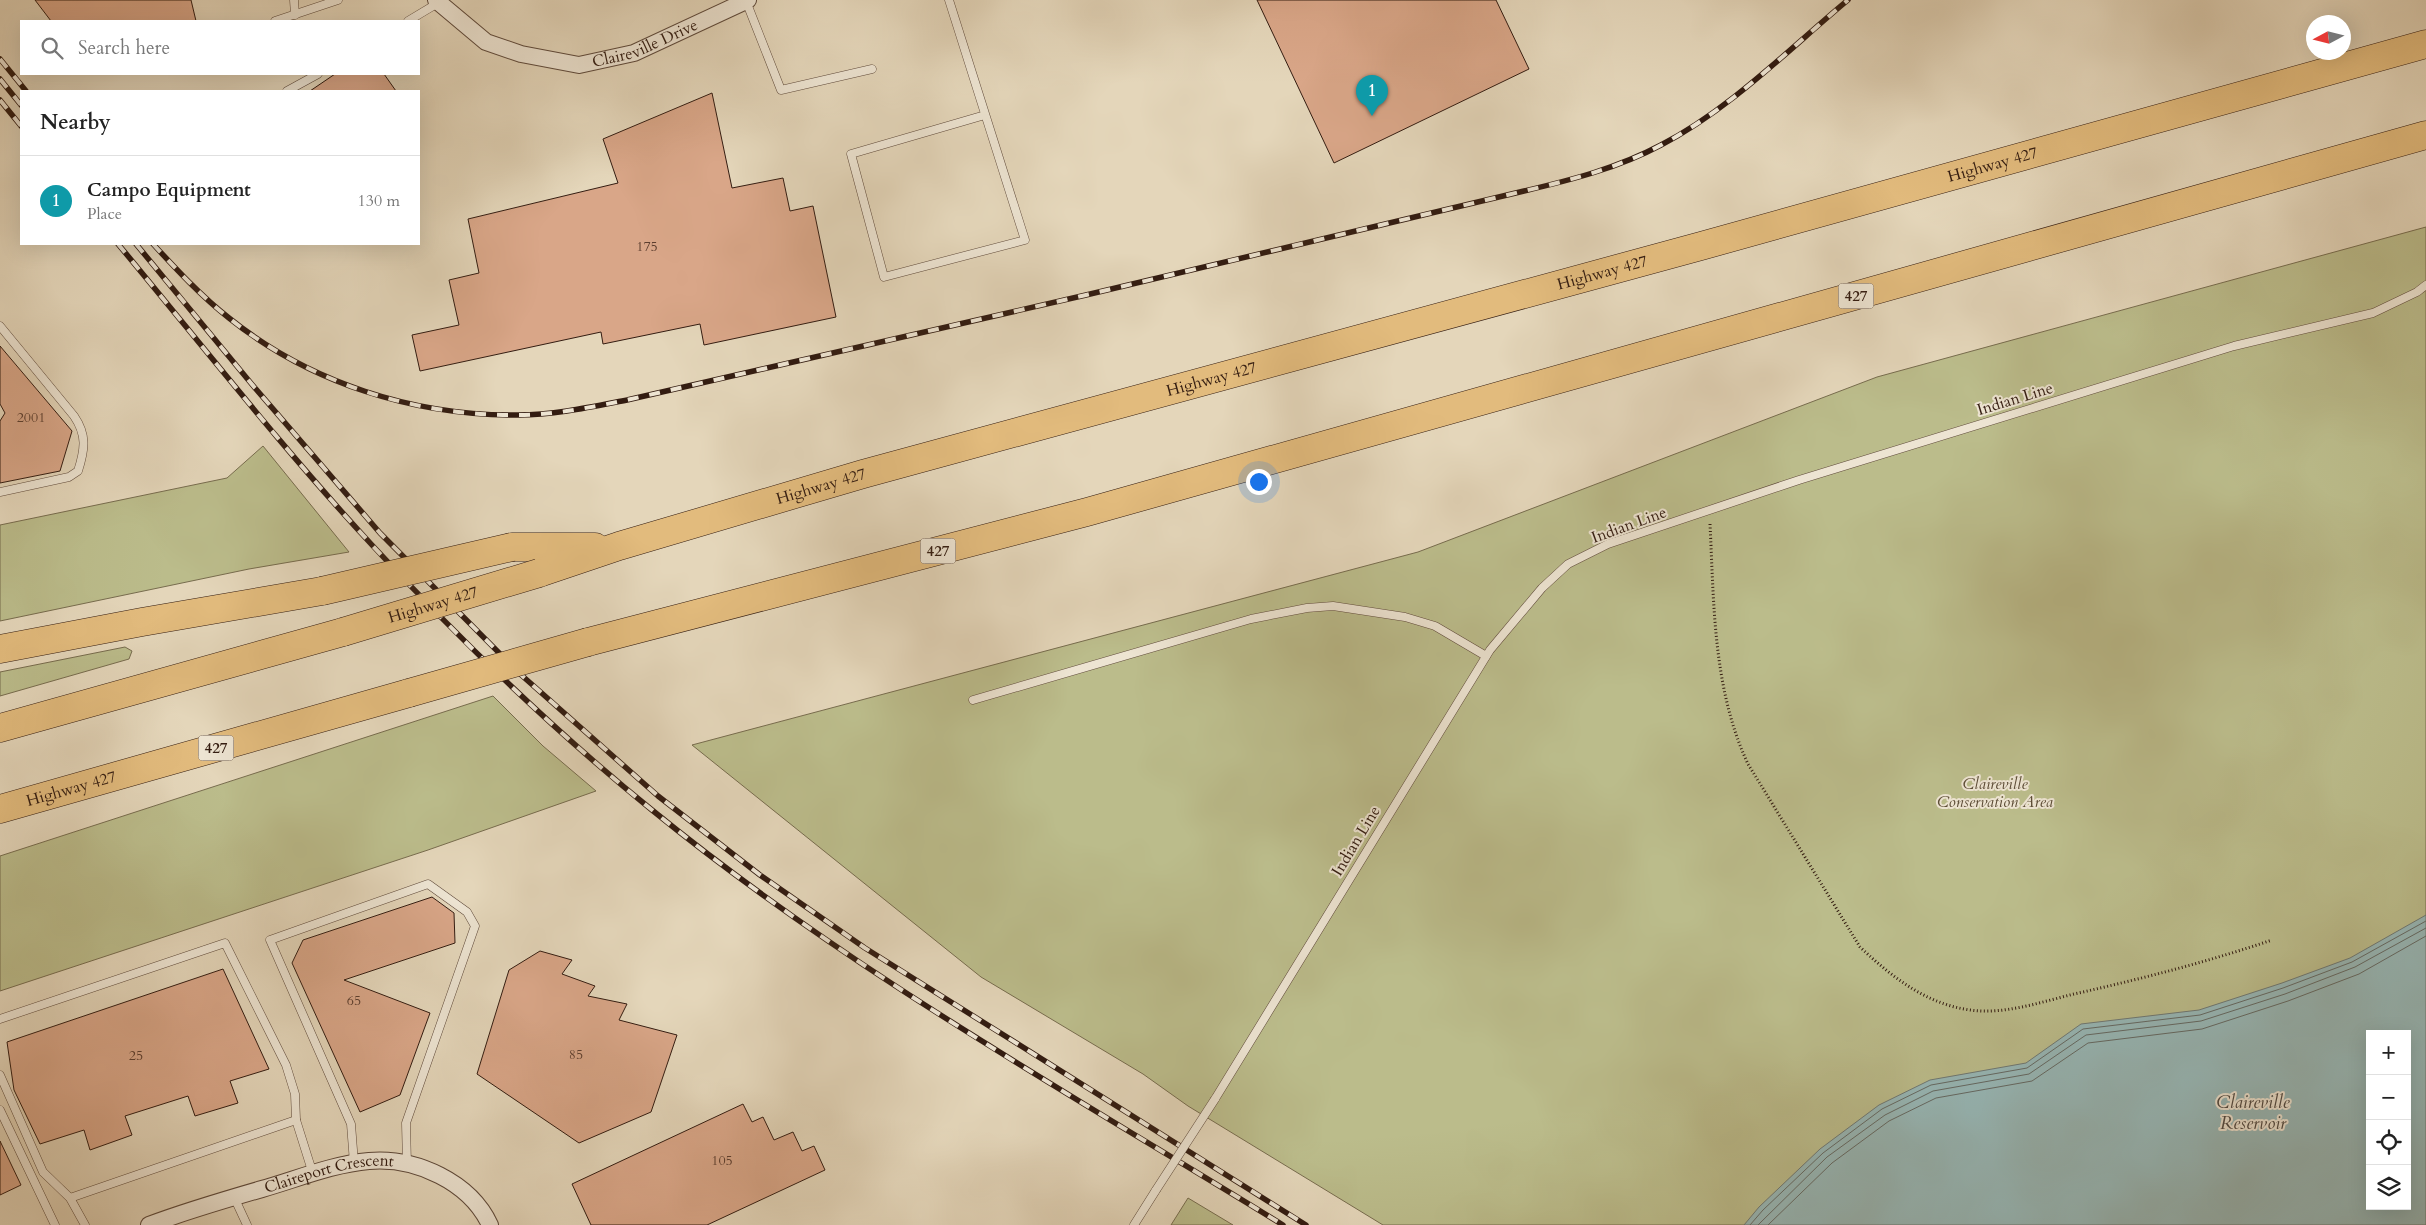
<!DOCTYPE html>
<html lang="en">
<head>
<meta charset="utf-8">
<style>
  body { margin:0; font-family:Cardo,serif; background:#f2f2f2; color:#222 }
  .controls { position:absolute; right:15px; bottom:15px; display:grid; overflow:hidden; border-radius:0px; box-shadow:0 5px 20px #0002 }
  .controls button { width:45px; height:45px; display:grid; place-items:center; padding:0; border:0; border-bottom:1px solid #e0e0e0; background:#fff; color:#222; font:25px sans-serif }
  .compass { position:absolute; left:2306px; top:15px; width:45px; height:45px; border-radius:50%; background:#fff; box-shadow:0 5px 20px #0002; rotate:263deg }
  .you { position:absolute; left:1258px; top:481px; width:18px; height:18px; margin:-12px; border:4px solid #fff; border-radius:50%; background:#1a73e8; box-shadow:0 0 0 8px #1a73e833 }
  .badge { display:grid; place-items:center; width:32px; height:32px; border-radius:50%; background:#db2777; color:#fff; font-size:16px; font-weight:700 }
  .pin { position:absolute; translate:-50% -41px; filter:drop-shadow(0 1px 2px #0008) }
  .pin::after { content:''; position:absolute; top:26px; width:18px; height:15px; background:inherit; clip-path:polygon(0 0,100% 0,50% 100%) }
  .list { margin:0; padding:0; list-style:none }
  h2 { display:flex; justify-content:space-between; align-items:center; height:65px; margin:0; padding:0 20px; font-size:21px }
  h2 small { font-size:16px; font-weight:400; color:#767676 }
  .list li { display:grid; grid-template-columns:32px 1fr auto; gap:15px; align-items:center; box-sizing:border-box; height:90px; padding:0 20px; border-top:1px solid #e0e0e0 }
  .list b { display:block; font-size:19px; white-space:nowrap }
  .list p { margin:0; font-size:16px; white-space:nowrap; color:#767676 }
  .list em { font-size:16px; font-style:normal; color:#767676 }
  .icon { flex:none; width:28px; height:28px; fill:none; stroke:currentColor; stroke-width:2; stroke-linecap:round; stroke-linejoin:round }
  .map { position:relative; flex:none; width:2426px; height:1225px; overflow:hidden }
  .search { position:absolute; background:#fff; box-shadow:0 5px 20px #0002; left:20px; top:20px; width:400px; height:55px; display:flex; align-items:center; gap:12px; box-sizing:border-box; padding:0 18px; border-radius:0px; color:#767676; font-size:19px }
  .panel { position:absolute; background:#fff; box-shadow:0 5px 20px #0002; left:20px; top:90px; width:400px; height:155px; border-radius:0px }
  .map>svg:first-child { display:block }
  .green { fill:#bbbc8b; stroke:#776c4e; fill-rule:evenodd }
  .water { fill:#97b7b6; stroke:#6f7974; fill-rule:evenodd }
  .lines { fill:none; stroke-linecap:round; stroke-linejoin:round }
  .shore { stroke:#656a64; stroke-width:1 }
  .building { fill:#d9a688; stroke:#331c11 }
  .lane-casing { stroke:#5f4a3b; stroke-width:9 }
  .street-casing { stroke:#5f4a3b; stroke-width:18 }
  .highway-casing { stroke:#331c11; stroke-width:29 }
  .path { stroke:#331c11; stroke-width:3; stroke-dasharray:1 2.5; stroke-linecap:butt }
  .lane { stroke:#ede4d2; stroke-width:8 }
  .street { stroke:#ede4d2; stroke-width:16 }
  .highway { stroke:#e2bb7d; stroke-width:28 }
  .rail-casing { stroke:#331c11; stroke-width:5.5 }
  .rail { stroke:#ede4d2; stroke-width:4; stroke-dasharray:11; stroke-linecap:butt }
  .lane-bridge-casing { stroke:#5f4a3b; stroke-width:9; stroke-linecap:butt }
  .highway-bridge-casing { stroke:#331c11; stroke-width:29; stroke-linecap:butt }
  .lane-bridge { stroke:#ede4d2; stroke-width:8 }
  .highway-bridge { stroke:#e2bb7d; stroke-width:28 }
  .labels { text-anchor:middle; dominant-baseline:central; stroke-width:4; stroke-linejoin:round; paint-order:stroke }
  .number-label { font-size:14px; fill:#5c3e2f }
  .shield { fill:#ede4d2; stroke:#6b584b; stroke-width:1 }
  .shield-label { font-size:15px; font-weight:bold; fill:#331c11 }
  .street-label { font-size:16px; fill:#331c11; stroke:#ede4d2 }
  .park-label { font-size:16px; font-style:italic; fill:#5c4c36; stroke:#ede4d2 }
  .water-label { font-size:18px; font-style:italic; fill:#514a43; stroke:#ede4d2 }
</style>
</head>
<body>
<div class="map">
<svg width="2426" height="1225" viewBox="0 0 2426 1225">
  <rect width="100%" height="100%" fill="#e4d6ba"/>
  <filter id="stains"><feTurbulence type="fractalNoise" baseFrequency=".004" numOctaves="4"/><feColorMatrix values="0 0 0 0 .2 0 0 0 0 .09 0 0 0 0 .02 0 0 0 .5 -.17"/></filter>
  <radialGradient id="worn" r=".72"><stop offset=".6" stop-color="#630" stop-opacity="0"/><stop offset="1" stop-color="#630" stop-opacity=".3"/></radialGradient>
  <g class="green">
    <path d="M2426 227V1225H1383L1188 1106 1143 1074 981 977 692 745 1418 552 1877 377ZM2370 1034H2407V1206H2370Z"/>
    <polygon points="263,446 349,552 249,569 0,621 0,525 227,478"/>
    <polygon points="125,647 132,651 129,659 0,696 0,672"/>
    <polygon points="493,696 543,746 596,791 428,850 0,991 0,856"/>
    <polygon points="1188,1198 1233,1225 1171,1225"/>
  </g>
  <path class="water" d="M2426 915V1225H1744L1759 1207 1820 1149 1879 1105 1930 1080 2026 1063 2081 1024 2199 1010 2282 983 2350 958ZM2370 1034H2407V1206H2370Z"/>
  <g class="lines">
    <g class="shore">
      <polyline points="1750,1225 1763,1210 1823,1153 1882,1109 1931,1085 2027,1068 2083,1029 2200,1015 2283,988 2352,962 2426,921"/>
      <polyline points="1758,1225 1827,1157 1885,1115 1933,1091 2029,1074 2086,1035 2201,1021 2285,994 2355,967 2426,928"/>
      <polyline points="1768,1225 1832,1163 1889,1121 1936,1098 2032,1081 2088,1043 2202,1029 2288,1001 2359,974 2426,936"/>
    </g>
  </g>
  <g class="building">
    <polygon points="35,0 191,0 196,21 51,21"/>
    <polygon points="1257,0 1496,0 1529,69 1334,163"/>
    <polygon points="335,74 384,74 396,91 310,91"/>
    <polygon points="712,93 732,188 783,178 790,211 813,206 836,317 704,345 700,324 603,344 601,332 420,371 412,335 459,325 449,280 479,273 468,219 618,183 603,139"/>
    <polygon points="0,346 72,431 60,471 0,483 0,421 5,413 0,404"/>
    <polygon points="432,897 454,913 455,943 344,980 430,1013 400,1095 360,1112 292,963 303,940"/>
    <polygon points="540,951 572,960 562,974 595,986 588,996 627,1004 619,1020 677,1035 651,1112 579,1143 477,1074 509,970"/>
    <polygon points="223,969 269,1069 230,1081 238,1103 195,1116 188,1096 125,1116 132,1135 90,1150 84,1130 40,1144 14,1090 7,1042"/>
    <polygon points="743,1104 752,1122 763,1117 774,1140 793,1132 802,1151 814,1146 825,1170 707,1225 591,1225 572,1184"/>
    <polygon points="0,1141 21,1185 0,1195"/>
  </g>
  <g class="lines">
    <g class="lane-casing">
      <g id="lane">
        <polyline points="294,0 295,15"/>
        <polyline points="949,0 1025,240 884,277 851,154 985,115"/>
        <polyline points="746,1 781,90 872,69"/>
        <polyline points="275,21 338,0"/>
        <polyline points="408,21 438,3"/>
        <polyline points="287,91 318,74"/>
        <path d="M0 326 74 416C87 435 85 449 78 471L69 477 0 492"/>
        <polyline points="973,700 1251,619 1307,608 1333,606 1405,617 1435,626 1486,656"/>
        <polyline points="0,1019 225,943 286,1065 295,1094 296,1120 313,1174"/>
        <polyline points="0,1075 43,1172 70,1198 85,1225"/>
        <polyline points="1215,1099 1490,650 1542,588 1568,564 1608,544 1799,480 2234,346 2373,313 2417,292 2426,285"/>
        <polyline points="0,1110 55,1225"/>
        <polyline points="354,1163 351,1124 270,940 428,884 467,912 475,926 406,1123 407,1165"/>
        <polyline points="234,1197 247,1225"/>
        <polyline points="70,1198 296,1120"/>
        <polyline points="1134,1225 1156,1190"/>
      </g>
    </g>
    <g class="street-casing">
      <g id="street">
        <path id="s1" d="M436 0 486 42 521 54 579 65 634 53 748 0"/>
        <path id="s2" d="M149 1225C186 1211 224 1200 262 1189 297 1179 333 1164 369 1161 416 1157 470 1182 490 1225"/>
      </g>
    </g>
    <g class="highway-casing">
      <g id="highway">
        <polyline points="512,547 595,547"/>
        <path id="s3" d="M539 573 619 546 863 474 1701 246 2426 44"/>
        <polyline points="588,642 1087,512 2426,135"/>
        <polyline points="0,649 142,622 322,591"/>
        <polyline points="0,728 343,632"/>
        <path id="s4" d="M0 809 409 693"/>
      </g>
    </g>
    <path class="path" d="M1710 524C1714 605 1713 689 1748 764L1860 947C1892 977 1926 1004 1970 1010 2004 1015 2041 1002 2074 994 2141 979 2207 962 2272 940"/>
    <use href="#lane" class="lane"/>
    <use href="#street" class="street"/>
    <use href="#highway" class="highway"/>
    <g class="rail-casing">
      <g id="rail">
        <polyline points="0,59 26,91"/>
        <polyline points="0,79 21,105"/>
        <polyline points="0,100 21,126"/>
        <path d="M118 244C202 345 283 449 372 545 459 639 552 729 652 810 847 969 1069 1093 1283 1225"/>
        <polyline points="136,244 255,388 380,533 519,673 658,796 760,875 865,948 1306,1225"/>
        <path d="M153 244C177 270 201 296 229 318 310 383 414 416 518 415 555 415 591 407 627 400L1086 295 1524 191C1571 180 1618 168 1661 145 1730 109 1788 50 1848 0"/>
      </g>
    </g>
    <use href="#rail" class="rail"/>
    <g class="lane-bridge-casing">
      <polyline id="lane-bridge" points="1156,1190 1215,1099"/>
    </g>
    <g class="highway-bridge-casing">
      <g id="highway-bridge">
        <polyline points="322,591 512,547"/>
        <path id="s5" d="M343 632 539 573"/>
        <polyline points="409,693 588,642"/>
      </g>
    </g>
    <use href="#lane-bridge" class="lane-bridge"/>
    <use href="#highway-bridge" class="highway-bridge"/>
  </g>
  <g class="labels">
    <g class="number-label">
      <text x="647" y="246">175</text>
      <text x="31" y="417">2001</text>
      <text x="354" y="1000">65</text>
      <text x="576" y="1054">85</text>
      <text x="136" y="1055">25</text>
      <text x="722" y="1160">105</text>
    </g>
    <g class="shield">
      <rect x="1838.5" y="283.5" width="35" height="25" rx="4"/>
      <rect x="920.5" y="538.5" width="35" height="25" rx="4"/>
      <rect x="198.5" y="735.5" width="35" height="25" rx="4"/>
    </g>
    <g class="shield-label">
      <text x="1856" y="296">427</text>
      <text x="938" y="551">427</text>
      <text x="216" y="748">427</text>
    </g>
    <g class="street-label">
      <text stroke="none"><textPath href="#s1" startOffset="231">Claireville Drive</textPath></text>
      <text stroke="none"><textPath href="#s3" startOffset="1510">Highway 427</textPath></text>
      <text stroke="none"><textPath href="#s3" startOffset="1105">Highway 427</textPath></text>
      <text stroke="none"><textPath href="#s3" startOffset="700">Highway 427</textPath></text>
      <text transform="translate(2015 399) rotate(-17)">Indian Line</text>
      <text stroke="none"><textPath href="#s3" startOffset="295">Highway 427</textPath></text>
      <text transform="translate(1629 525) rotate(-20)">Indian Line</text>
      <text stroke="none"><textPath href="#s5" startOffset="94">Highway 427</textPath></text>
      <text stroke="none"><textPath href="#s4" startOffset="74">Highway 427</textPath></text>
      <text transform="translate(1356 841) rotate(-59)">Indian Line</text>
      <text stroke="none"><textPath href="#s2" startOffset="188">Claireport Crescent</textPath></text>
    </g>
    <g class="park-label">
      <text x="1995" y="784">Claireville<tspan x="1995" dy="18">Conservation Area</tspan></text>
    </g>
    <g class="water-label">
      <text x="2253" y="1102">Claireville<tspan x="2253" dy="21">Reservoir</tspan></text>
    </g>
  </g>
  <rect width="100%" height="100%" filter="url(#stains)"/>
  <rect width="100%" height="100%" fill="url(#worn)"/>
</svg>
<div class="controls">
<button>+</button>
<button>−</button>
<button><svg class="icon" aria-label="locate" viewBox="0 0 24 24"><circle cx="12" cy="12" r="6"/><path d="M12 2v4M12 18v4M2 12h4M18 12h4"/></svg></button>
<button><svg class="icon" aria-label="layers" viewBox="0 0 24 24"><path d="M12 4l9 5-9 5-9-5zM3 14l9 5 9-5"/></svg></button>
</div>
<svg class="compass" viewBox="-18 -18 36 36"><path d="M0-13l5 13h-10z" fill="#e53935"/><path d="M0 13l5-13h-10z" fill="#767676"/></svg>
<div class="you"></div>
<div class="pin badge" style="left:1372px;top:116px;background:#0f9aa8">1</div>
<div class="search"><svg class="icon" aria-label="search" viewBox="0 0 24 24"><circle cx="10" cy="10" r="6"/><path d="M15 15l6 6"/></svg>Search here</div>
<section class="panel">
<h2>Nearby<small></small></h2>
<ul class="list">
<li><span class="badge" style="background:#0f9aa8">1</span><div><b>Campo Equipment</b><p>Place</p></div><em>130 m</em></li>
</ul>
</section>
</div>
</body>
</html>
